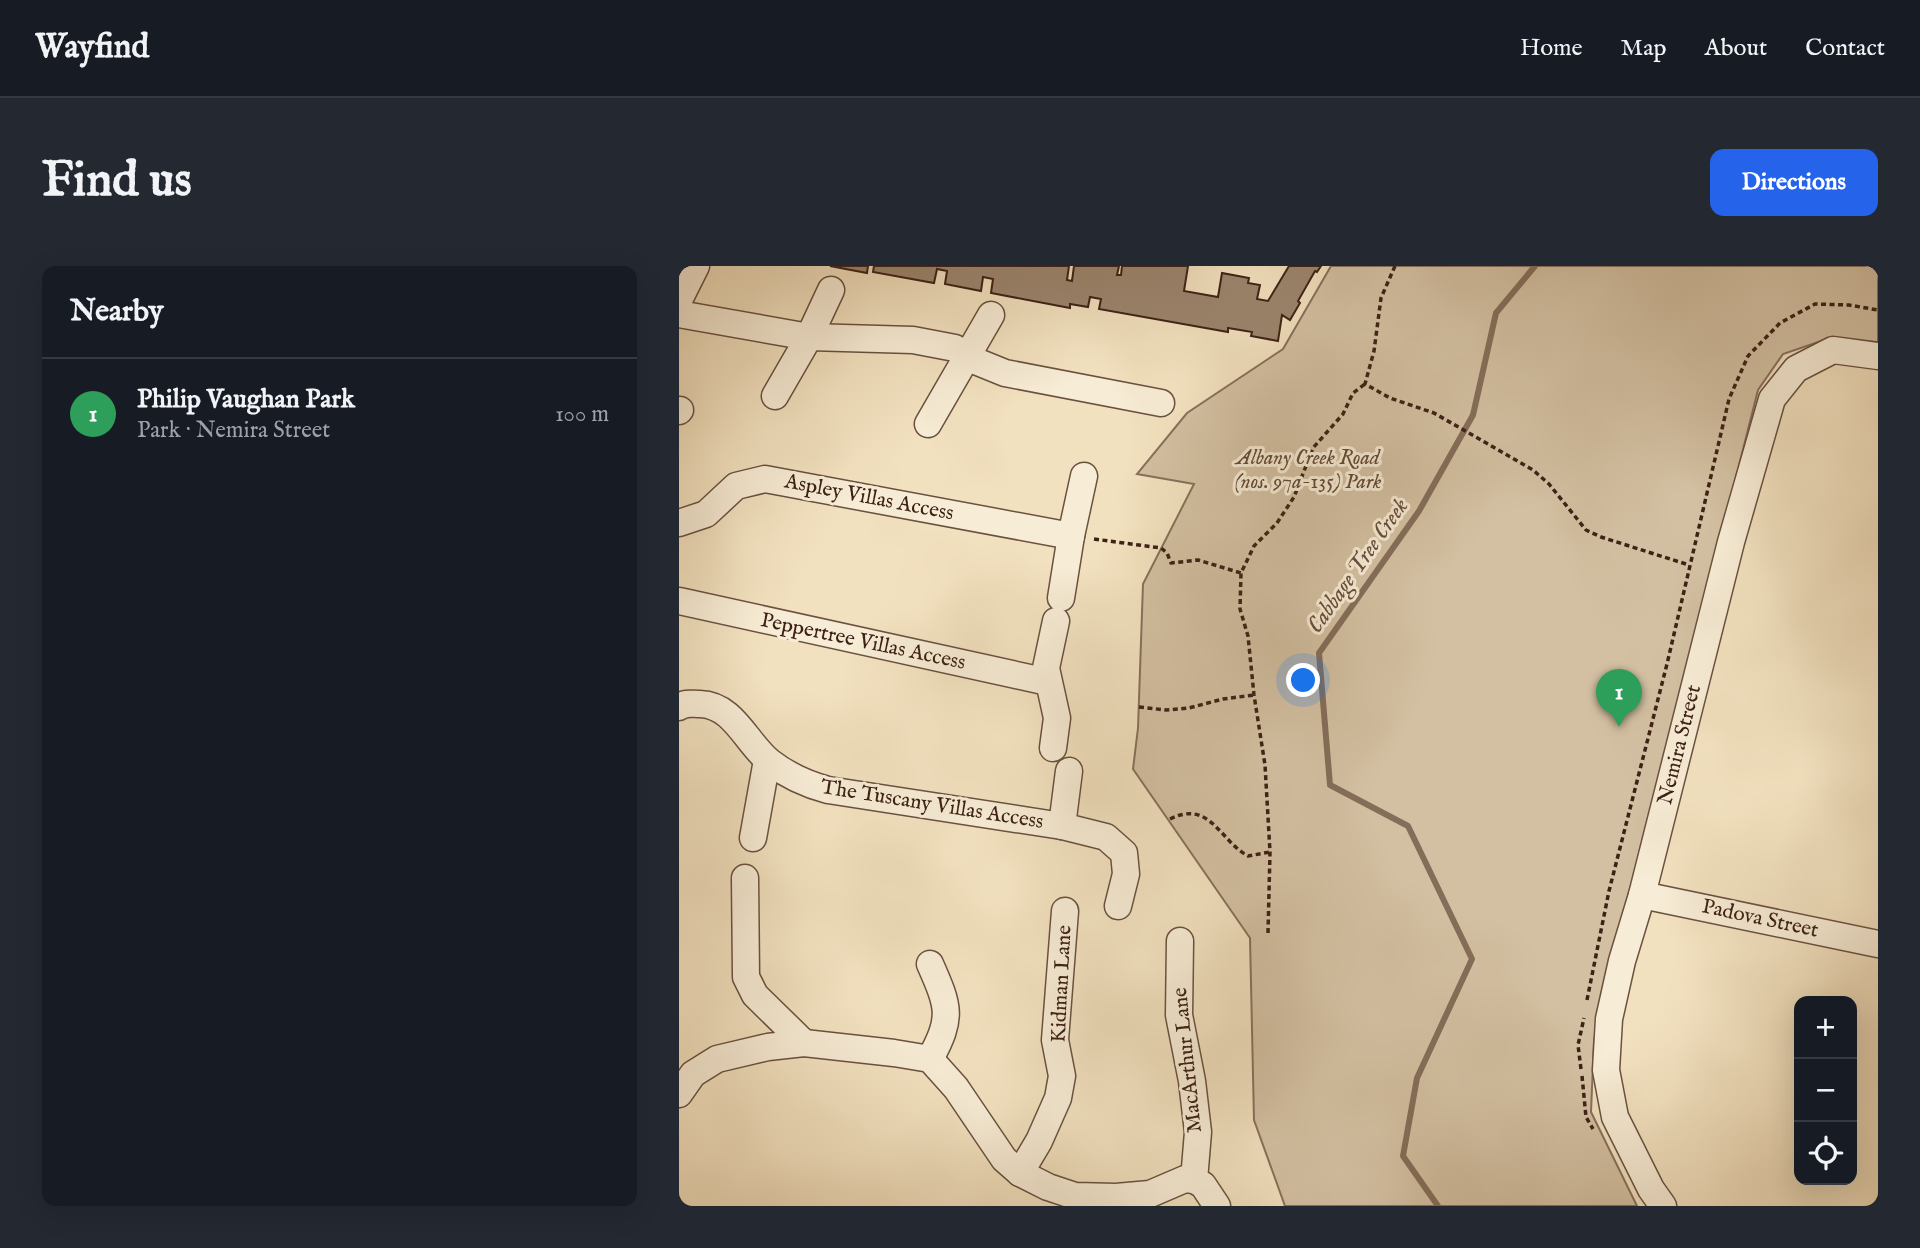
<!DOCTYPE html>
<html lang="en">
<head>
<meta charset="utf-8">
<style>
  body { margin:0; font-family:"IM FELL English",serif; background:#242831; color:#f1f3f6 }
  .controls { position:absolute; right:21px; bottom:21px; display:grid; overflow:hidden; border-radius:14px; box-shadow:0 7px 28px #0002 }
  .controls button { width:63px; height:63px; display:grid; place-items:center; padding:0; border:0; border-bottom:2px solid #363941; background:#171b24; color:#f1f3f6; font:35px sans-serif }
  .you { position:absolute; left:625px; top:415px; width:24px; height:24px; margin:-18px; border:5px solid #fff; border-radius:50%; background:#1a73e8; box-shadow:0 0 0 10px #1a73e833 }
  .badge { display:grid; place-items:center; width:46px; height:46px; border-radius:50%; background:#2563eb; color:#fff; font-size:23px; font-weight:700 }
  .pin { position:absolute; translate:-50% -58px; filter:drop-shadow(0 2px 4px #0008) }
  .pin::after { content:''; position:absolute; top:37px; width:24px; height:21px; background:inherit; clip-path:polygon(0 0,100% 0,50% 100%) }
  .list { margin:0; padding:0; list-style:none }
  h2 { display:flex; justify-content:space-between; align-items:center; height:91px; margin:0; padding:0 28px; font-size:30px }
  h2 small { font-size:23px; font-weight:400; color:#9ea1a6 }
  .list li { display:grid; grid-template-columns:46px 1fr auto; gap:21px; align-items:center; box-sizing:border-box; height:112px; padding:0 28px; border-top:2px solid #363941 }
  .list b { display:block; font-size:26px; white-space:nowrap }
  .list p { margin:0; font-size:23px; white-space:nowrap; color:#9ea1a6 }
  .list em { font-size:23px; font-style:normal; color:#9ea1a6 }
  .icon { flex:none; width:38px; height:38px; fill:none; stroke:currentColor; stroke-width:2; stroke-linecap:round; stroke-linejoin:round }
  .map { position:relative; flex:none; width:1199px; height:940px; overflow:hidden; border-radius:14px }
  header { display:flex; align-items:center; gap:42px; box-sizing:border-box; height:98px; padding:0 35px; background:#171b24; border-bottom:2px solid #363941 }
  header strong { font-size:33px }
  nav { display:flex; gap:38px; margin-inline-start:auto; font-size:24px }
  .intro { display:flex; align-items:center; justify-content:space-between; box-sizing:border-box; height:168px; padding:0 42px }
  h1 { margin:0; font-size:49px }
  .button { padding:18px 32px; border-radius:14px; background:#2563eb; color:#fff; font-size:24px; font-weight:700 }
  main { display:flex; gap:42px; padding:0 42px }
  aside { flex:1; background:#171b24; border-radius:14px; box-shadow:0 7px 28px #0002 }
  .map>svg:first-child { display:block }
  .green { fill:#d3c0a2; stroke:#88705c; stroke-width:2 }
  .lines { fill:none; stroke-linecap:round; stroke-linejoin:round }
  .stream { stroke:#846d59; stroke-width:6 }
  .building { fill:#9b856e; stroke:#3d2116; stroke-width:2 }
  .minor-casing { stroke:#6a5140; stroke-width:29 }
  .path { stroke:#3d2116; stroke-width:3.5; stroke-dasharray:5 3.5; stroke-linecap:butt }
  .minor { stroke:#f7ecd5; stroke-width:26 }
  .labels { text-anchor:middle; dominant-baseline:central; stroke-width:6; stroke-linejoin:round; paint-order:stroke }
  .park-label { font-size:21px; font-style:italic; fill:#624939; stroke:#f7ecd5 }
  .street-label { font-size:21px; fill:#3d2116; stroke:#f7ecd5 }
  .water-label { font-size:23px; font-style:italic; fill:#674d3d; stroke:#f7ecd5 }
</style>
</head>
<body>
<header>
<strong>Wayfind</strong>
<nav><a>Home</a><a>Map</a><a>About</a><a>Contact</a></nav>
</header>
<div class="intro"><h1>Find us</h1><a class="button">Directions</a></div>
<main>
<aside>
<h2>Nearby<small></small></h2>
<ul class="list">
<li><span class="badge" style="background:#2e9e5b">1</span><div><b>Philip Vaughan Park</b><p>Park · Nemira Street</p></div><em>100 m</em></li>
</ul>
</aside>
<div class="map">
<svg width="1199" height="940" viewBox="0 0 1199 940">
  <rect width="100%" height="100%" fill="#f2e1bf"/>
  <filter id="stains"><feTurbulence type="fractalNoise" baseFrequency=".00286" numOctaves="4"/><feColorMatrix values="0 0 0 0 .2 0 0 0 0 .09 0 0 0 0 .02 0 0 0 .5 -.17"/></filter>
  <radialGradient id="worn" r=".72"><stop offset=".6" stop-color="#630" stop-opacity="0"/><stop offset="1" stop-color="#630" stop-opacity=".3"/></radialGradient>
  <polygon class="green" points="652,0 1199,0 1199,81 1145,74 1104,88 1079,124 915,774 912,846 958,940 606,940 575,854 571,672 454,503 459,462 464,318 515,218 458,208 508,147 604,83"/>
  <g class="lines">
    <polyline class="stream" points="759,940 724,890 738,812 793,693 729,560 651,519 640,387 740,245 794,149 817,47 856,0"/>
  </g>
  <g class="building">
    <polygon points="151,0 189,0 188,7"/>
    <polygon points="195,0 390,0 388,14 393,15 395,0 440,0 438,9 442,9 443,0 509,0 505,25 539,31 543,7 570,12 569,17 581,19 578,33 589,35 610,0 642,0 638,6 636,5 619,35 621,37 611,54 603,49 599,75 572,70 573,66 549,62 549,66 420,43 422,33 411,31 409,41 391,38 391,42 312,27 314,13 304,11 302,25 266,18 268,5 258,3 255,17 194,6"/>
  </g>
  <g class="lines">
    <g class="minor-casing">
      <g id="minor">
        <polyline points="0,34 17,0"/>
        <polyline points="0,48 130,71 234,74 276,82 289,92 326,107 482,137"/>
        <polyline points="96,130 130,71 152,24"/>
        <polyline points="0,145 1,144"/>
        <polyline points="249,158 312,49"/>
        <polyline points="0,257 27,248 57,220 86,213 392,270"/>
        <polyline points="382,332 392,270 405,210"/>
        <polyline points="0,335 369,416"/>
        <path d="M0 441C7 436 13 438 21 438 55 439 67 477 91 496 109 510 127 518 149 524L383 560 427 571 445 587 447 608 439 640"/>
        <polyline points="374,482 378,452 367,402 377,355"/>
        <polyline points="383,560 390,505"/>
        <polyline points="74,572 88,494"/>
        <polyline points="66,612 67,711 76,729 125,777"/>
        <polyline points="963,629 1199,678"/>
        <polyline points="501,675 500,749 513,815 519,866 515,914"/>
        <path d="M251 793C274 751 270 741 251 698"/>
        <polyline points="0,828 14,808 38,793 89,781 125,777 215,787 251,793 277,822 325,893 341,907 369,921 396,930 437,931 471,928 506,913 515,914 524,919 538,940"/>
        <polyline points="341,907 360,875 379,832 383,810 376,774 386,645"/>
        <polyline points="984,940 972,923 936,851 927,804 930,753 943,695 963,629 1052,276 1093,133 1117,103 1154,84 1199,90"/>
      </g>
    </g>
    <g class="path">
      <polyline points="716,0 702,32 695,85 686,118 711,132 755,147 854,204 870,218 907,264 922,271 1010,299"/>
      <polyline points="415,273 482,282 488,287 492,297 519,294 562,307"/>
      <polyline points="460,441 487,444 510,442 544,433 575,429"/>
      <path d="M491 553C531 533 541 575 569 590L591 586"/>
      <polyline points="589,667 591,586 586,499 575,429 569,370 561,343 562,307 575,280 598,257 615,231 634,182 664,148 674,127 686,118"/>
      <polyline points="908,734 930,625 988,398 1050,133 1069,90 1101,57 1136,38 1170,39 1199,44"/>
      <polyline points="902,803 899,779 905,752"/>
      <polyline points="903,810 907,851 914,863"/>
    </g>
    <use href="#minor" class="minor"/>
  </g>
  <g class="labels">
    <g class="park-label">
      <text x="629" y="192">Albany Creek Road<tspan x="629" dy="24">(nos. 97a-135) Park</tspan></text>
    </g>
    <g class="street-label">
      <text transform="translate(190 232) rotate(11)">Aspley Villas Access</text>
      <text transform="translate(184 376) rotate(12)">Peppertree Villas Access</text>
      <text transform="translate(1001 479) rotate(-76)">Nemira Street</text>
      <text transform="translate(253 539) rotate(9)">The Tuscany Villas Access</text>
      <text transform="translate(1081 653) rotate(12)">Padova Street</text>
      <text transform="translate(383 718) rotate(-87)">Kidman Lane</text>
      <text transform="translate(509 794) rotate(-96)">MacArthur Lane</text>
    </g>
    <g class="water-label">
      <text transform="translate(679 300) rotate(-55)">Cabbage Tree Creek</text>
    </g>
  </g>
  <rect width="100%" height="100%" filter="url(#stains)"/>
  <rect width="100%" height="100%" fill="url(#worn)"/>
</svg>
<div class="controls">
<button>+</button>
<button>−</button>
<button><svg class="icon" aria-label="locate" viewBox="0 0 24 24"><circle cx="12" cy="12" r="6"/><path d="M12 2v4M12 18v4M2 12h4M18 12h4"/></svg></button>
</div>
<div class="you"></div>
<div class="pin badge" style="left:940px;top:461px;background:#2e9e5b">1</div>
</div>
</main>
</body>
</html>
